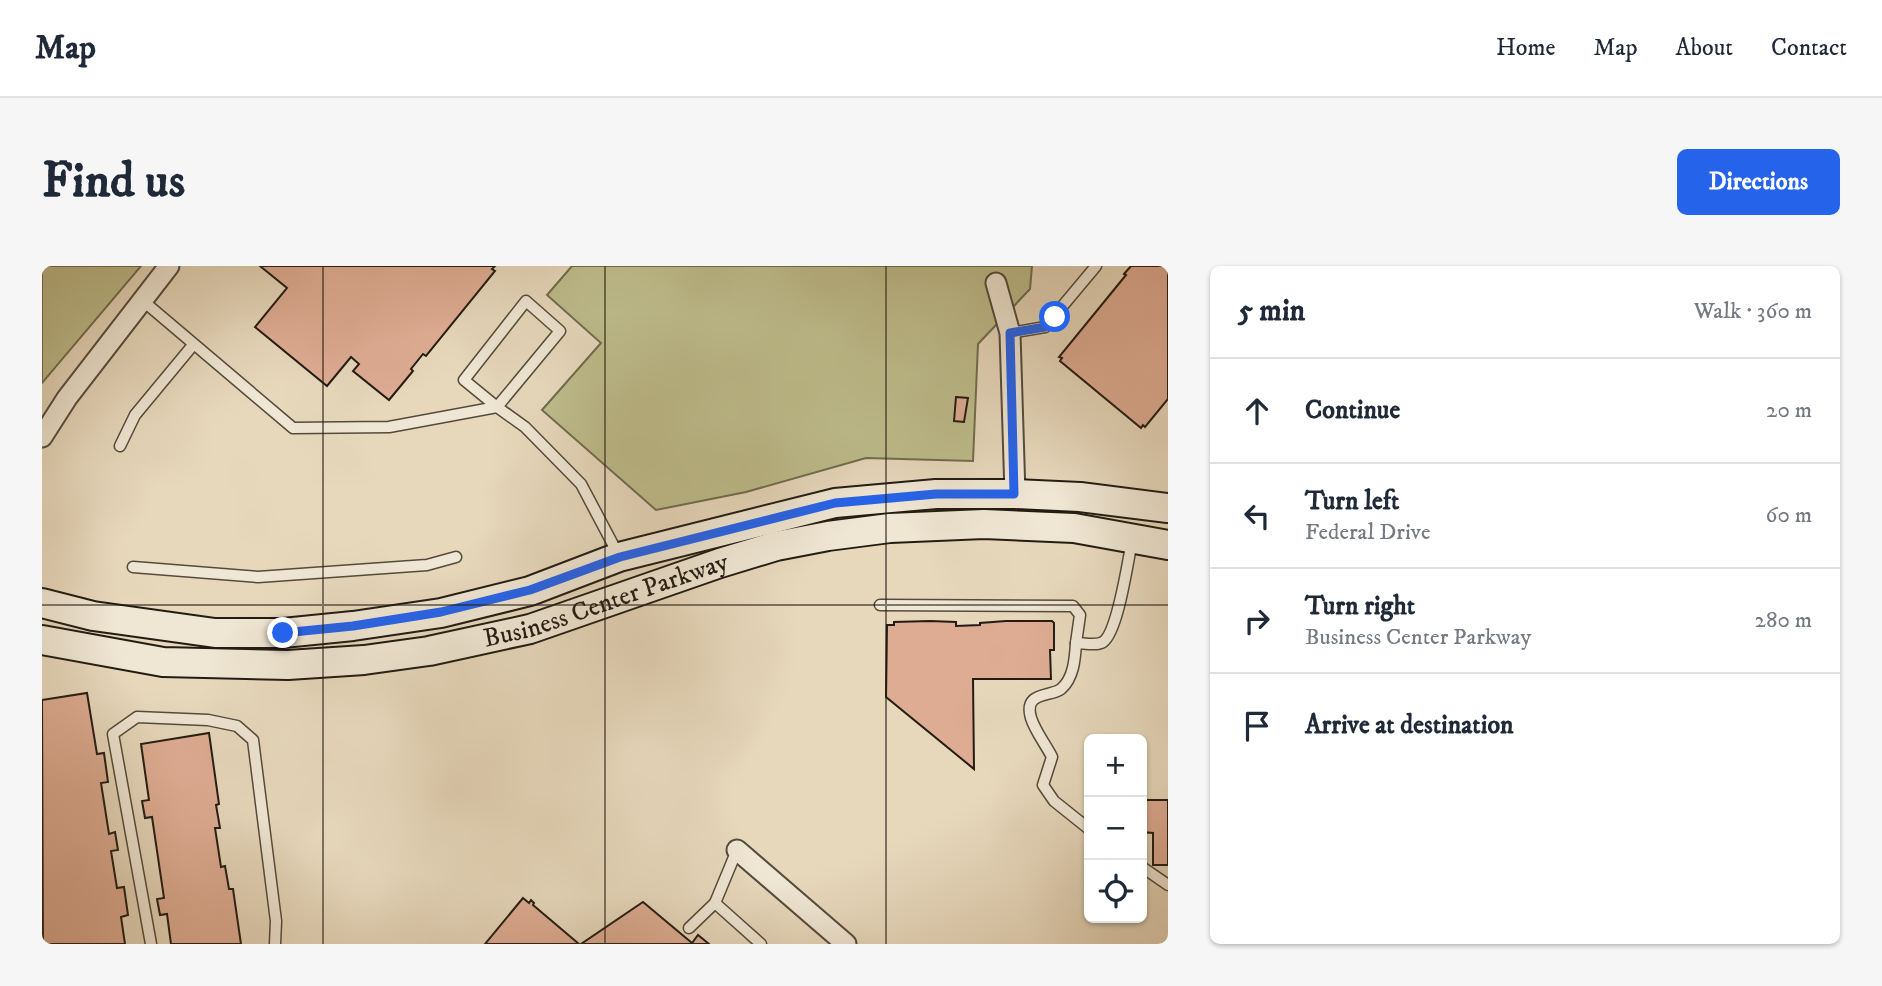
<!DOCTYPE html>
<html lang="en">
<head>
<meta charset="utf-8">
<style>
  body { margin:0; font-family:"IM FELL DW Pica",serif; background:#f6f6f7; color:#1f2937 }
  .controls { position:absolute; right:21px; bottom:21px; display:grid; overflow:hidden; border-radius:10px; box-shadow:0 2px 5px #0004 }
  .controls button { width:63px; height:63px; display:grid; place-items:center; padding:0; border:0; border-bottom:2px solid #e0e1e3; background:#fff; color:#1f2937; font:35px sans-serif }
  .stop { position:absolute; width:21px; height:21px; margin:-16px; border:5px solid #2563eb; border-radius:50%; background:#fff }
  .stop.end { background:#2563eb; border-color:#fff; box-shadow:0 2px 7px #0008 }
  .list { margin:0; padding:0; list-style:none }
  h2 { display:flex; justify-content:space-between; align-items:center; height:91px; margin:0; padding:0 28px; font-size:30px }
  h2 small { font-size:23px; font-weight:400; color:#747a83 }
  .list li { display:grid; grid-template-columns:46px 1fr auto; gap:21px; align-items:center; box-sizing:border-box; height:105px; padding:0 28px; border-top:2px solid #e0e1e3 }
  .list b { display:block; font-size:26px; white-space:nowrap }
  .list p { margin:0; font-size:23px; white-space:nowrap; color:#747a83 }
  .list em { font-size:23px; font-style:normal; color:#747a83 }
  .icon { flex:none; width:38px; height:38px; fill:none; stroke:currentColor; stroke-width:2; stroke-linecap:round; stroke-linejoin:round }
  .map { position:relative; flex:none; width:1126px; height:678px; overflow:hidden; border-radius:10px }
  header { display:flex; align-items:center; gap:42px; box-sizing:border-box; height:98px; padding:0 35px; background:#fff; border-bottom:2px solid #e0e1e3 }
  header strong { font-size:33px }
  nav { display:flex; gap:38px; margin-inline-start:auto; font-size:24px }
  .intro { display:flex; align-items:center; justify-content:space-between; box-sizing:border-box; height:168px; padding:0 42px }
  h1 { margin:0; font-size:49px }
  .button { padding:18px 32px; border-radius:10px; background:#2563eb; color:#fff; font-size:24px; font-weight:700 }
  main { display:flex; gap:42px; padding:0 42px }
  aside { flex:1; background:#fff; border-radius:10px; box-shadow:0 2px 5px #0004 }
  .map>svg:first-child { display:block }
  .green { fill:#bebc8b; stroke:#706c4f; stroke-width:2 }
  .building { fill:#deac93; stroke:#231c13; stroke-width:2 }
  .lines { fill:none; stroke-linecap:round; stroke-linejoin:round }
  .service-casing { stroke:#544b3d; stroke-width:13 }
  .minor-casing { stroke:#544b3d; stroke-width:23 }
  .secondary-casing { stroke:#231c13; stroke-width:32 }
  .service { stroke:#efe6d3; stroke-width:10 }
  .minor { stroke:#efe6d3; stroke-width:19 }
  .secondary { stroke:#efe6d3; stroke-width:28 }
  .route { stroke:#2563eb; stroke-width:9 }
  .grid { fill:none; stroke:#231c13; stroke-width:2; stroke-opacity:0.55 }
  .labels { text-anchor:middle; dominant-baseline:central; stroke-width:5; stroke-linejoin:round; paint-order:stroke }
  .street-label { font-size:26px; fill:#231c13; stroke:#efe6d3 }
</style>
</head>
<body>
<header>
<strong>Map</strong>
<nav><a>Home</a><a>Map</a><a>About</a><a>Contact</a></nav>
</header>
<div class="intro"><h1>Find us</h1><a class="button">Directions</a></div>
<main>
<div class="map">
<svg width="1126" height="678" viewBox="0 0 1126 678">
  <rect width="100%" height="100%" fill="#e7d8bc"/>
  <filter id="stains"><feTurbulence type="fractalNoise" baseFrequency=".00286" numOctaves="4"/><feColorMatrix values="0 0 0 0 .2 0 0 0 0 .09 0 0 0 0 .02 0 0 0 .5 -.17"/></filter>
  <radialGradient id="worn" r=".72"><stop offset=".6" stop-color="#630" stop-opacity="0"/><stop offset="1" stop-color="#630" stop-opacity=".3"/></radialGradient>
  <g class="green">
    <polygon points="0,0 99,0 0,117"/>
    <polygon points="530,0 990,0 988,23 936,78 931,195 824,192 704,226 614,244 500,144 559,77 505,29"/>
  </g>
  <g class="building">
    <polygon points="218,0 453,0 450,3 453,5 384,90 381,88 369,103 371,105 347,134 311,105 317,98 309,91 285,120 213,61 245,22"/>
    <polygon points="1089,0 1126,0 1126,133 1103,161 1101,159 1099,162 1018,95 1020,92 1017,91 1084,9 1082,8"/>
    <polygon points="914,131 926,132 922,156 912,155"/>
    <polygon points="888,355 914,356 914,360 938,359 938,357 964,355 1010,355 1012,357 1012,384 1008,384 1009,413 931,413 932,503 844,431 845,359 852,359 852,356"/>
    <polygon points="45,427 55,488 62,487 66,516 59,517 67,568 73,566 76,584 69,585 75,622 82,621 86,649 79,651 83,678 1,678 0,434"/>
    <polygon points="167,467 177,538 174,539 178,562 173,562 179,601 183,600 187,623 191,623 199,678 129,678 125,648 118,649 115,633 122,632 110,551 103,552 100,535 107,534 99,478"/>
    <polygon points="1100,534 1126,534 1126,599 1111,599 1111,567 1100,566"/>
    <polygon points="481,632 487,637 489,634 492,637 491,639 537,678 443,678"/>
    <polygon points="601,636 650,677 656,669 667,678 539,678"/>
  </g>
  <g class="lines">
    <g class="service-casing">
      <g id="service">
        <polyline points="100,34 251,162 347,161 455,141 483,161 539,218 576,288"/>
        <polygon points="484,35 518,65 455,141 422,114"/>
        <polyline points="968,67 1003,61 1054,0"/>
        <polyline points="78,180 93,149 151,79"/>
        <polyline points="91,301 216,311 385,299 414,291"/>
        <polyline points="838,339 1031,340 1038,349 1034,377"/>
        <path d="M1047 563 1012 535 1001 519 1010 491C1004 479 993 465 989 452 981 425 1009 431 1019 423 1032 412 1033 392 1034 377 1041 377 1055 380 1061 376 1076 366 1086 294 1090 275"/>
        <polyline points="695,584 673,637 719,678"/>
        <polyline points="1100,601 1126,619"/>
        <polyline points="647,662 673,637"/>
        <polyline points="109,678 71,468 95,451 166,454 195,460 211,474 234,655 233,678"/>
      </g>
    </g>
    <g class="minor-casing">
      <g id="minor">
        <polyline points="954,17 968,67 973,228"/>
        <polyline points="0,171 25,132 127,0"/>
        <polyline points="695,584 804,678"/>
      </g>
    </g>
    <g class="secondary-casing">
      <g id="secondary">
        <polyline points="0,337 51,350 173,367 241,367 311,360 399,347 488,325 577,291 793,237 894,228 973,228 1038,231 1126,242"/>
        <path id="s1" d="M0 374 121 396 246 399 322 394 387 385 488 363 678 297 734 280 786 270 848 262 942 258 1032 262 1126 279"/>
      </g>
    </g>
    <use href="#service" class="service"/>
    <use href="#minor" class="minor"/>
    <use href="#secondary" class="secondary"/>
  </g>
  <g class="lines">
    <polyline class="route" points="241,367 311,360 399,346 488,324 578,291 793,237 894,228 972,228 968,67 1003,61 1013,51"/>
  </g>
  <path class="grid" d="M281 0V678M563 0V678M844 0V678M0 339H1126"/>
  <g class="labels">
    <g class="street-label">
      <text stroke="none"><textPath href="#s1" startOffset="574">Business Center Parkway</textPath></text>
    </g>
  </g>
  <rect width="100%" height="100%" filter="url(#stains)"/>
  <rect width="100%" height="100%" fill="url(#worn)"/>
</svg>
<div class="controls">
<button>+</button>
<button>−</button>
<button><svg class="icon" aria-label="locate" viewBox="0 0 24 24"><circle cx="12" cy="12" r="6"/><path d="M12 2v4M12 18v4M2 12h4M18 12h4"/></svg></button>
</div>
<div class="stop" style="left:1013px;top:51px"></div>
<div class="stop end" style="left:241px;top:367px"></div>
</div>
<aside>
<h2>5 min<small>Walk · 360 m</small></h2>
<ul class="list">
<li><svg class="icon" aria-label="ahead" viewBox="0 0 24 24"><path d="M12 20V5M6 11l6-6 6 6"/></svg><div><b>Continue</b></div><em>20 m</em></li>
<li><svg class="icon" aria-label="left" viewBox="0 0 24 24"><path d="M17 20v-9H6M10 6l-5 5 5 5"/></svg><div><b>Turn left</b><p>Federal Drive</p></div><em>60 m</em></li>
<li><svg class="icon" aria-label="right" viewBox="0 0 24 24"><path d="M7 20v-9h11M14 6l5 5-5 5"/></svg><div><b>Turn right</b><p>Business Center Parkway</p></div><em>280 m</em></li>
<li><svg class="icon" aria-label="arrive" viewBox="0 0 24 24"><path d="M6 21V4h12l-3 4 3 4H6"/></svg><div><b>Arrive at destination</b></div></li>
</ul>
</aside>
</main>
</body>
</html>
